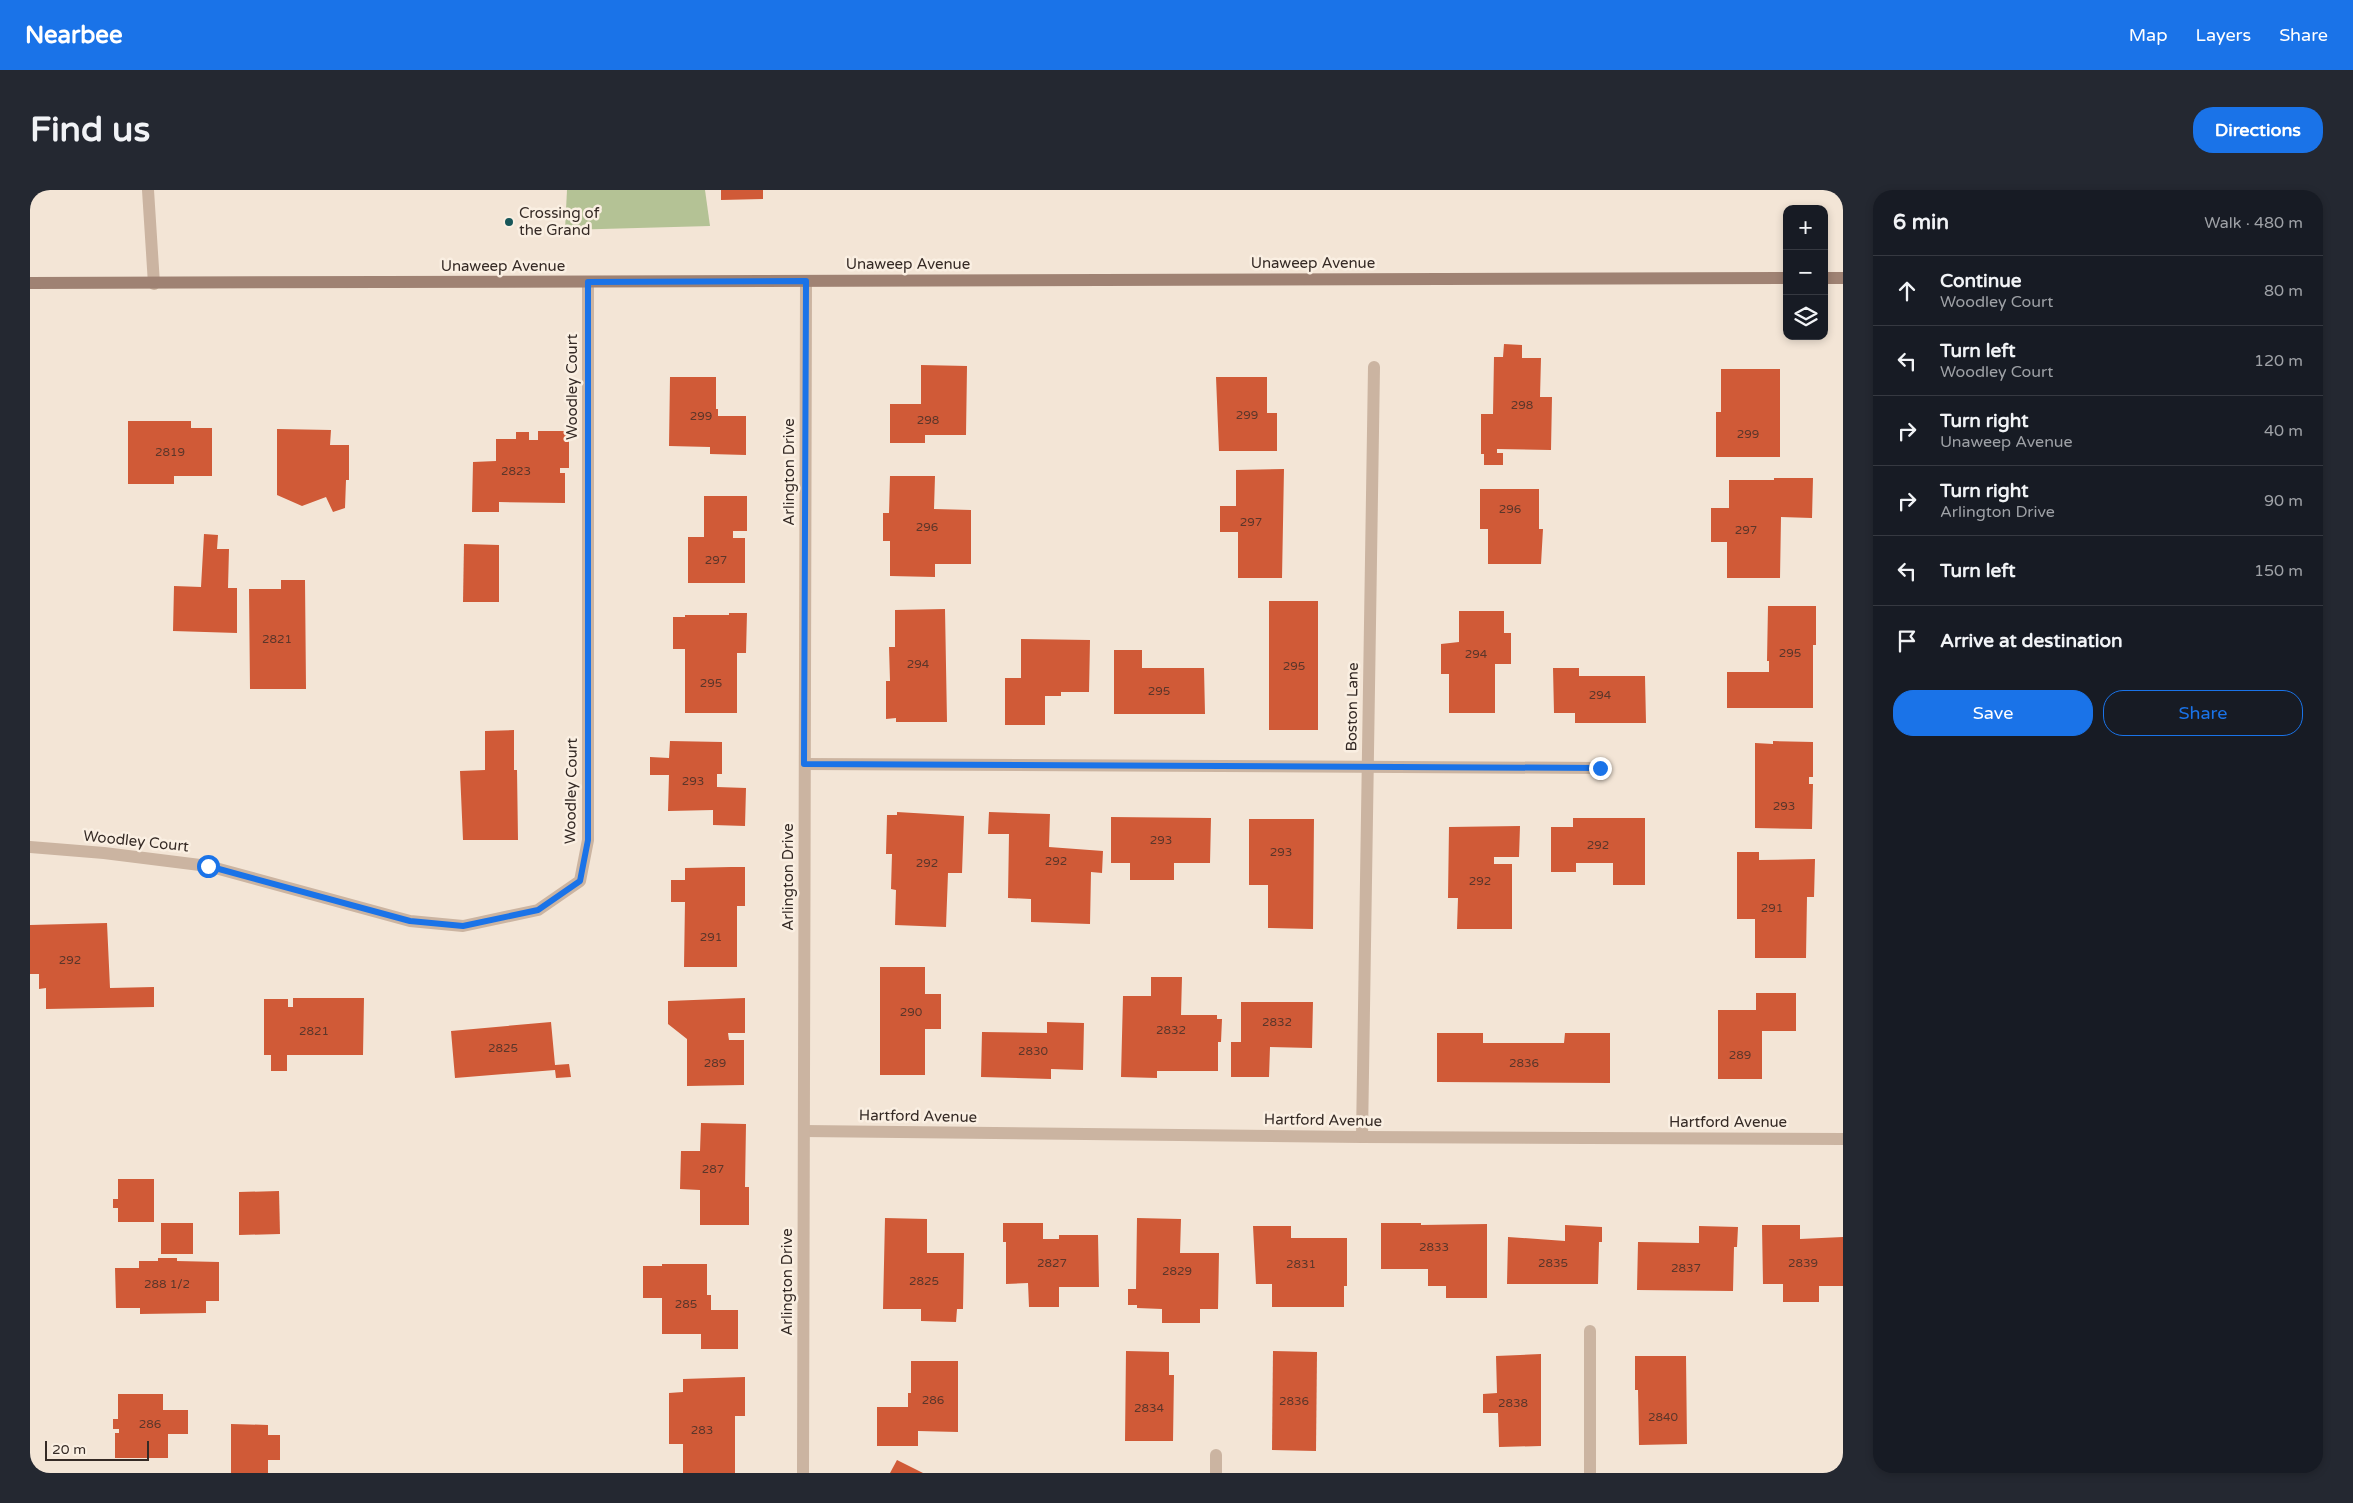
<!DOCTYPE html>
<html lang="en">
<head>
<meta charset="utf-8">
<style>
  body { margin:0; font-family:"Varela Round",sans-serif; background:#242831; color:#f1f3f6 }
  .controls { position:absolute; right:15px; top:15px; display:grid; overflow:hidden; border-radius:10px; box-shadow:0 2px 8px #0003 }
  .controls button { width:45px; height:45px; display:grid; place-items:center; padding:0; border:0; border-bottom:1px solid #363941; background:#171b24; color:#f1f3f6; font:25px sans-serif }
  .scale { position:absolute; left:15px; bottom:12px; width:104px; box-sizing:border-box; padding-left:5px; border:2px solid #352a25; border-top:0; font-size:14px; line-height:18px; white-space:nowrap; color:#352a25; -webkit-text-stroke:4px #faefe2; paint-order:stroke }
  .stop { position:absolute; width:15px; height:15px; margin:-11px; border:4px solid #1a73e8; border-radius:50%; background:#fff }
  .stop.end { background:#1a73e8; border-color:#fff; box-shadow:0 1px 5px #0008 }
  .list { margin:0; padding:0; list-style:none }
  h2 { display:flex; justify-content:space-between; align-items:center; height:65px; margin:0; padding:0 20px; font-size:21px }
  h2 small { font-size:16px; font-weight:400; color:#9ea1a6 }
  .list li { display:grid; grid-template-columns:32px 1fr auto; gap:15px; align-items:center; box-sizing:border-box; height:70px; padding:0 20px; border-top:1px solid #363941 }
  .list b { display:block; font-size:19px; white-space:nowrap }
  .list p { margin:0; font-size:16px; white-space:nowrap; color:#9ea1a6 }
  .list em { font-size:16px; font-style:normal; color:#9ea1a6 }
  .actions { display:flex; gap:10px; padding:15px 20px }
  .actions a { flex:1; padding:11px 0; border:1px solid #1a73e8; border-radius:20px; text-align:center; font-size:18px; color:#1a73e8 }
  .actions .main { background:#1a73e8; color:#fff }
  .icon { flex:none; width:28px; height:28px; fill:none; stroke:currentColor; stroke-width:2; stroke-linecap:round; stroke-linejoin:round }
  .map { position:relative; flex:none; width:1813px; height:1283px; overflow:hidden; border-radius:20px }
  header { display:flex; align-items:center; gap:30px; box-sizing:border-box; height:70px; padding:0 25px; background:#1a73e8; color:#fff }
  header strong { font-size:24px }
  nav { display:flex; gap:28px; margin-inline-start:auto; font-size:18px }
  .intro { display:flex; align-items:center; justify-content:space-between; box-sizing:border-box; height:120px; padding:0 30px }
  h1 { margin:0; font-size:35px }
  .button { padding:12px 22px; border-radius:20px; background:#1a73e8; color:#fff; font-size:18px; font-weight:700 }
  main { display:flex; gap:30px; padding:0 30px }
  aside { flex:1; background:#171b24; border-radius:20px; box-shadow:0 2px 8px #0003 }
  .map>svg:first-child { display:block }
  .green { fill:#b4c295 }
  .building { fill:#d05a37 }
  .lines { fill:none; stroke-linecap:round; stroke-linejoin:round }
  .minor { stroke:#cbb4a1; stroke-width:12 }
  .secondary { stroke:#9f8273; stroke-width:12 }
  .route { stroke:#1a73e8; stroke-width:6 }
  .poi-dot { fill:#175659; stroke:#faefe2; stroke-width:2 }
  .labels { text-anchor:middle; dominant-baseline:central; stroke-width:5; stroke-linejoin:round; paint-order:stroke }
  .number-label { font-size:12px; fill:#5c362a }
  .poi-label { font-size:15px; fill:#352a25; stroke:#faefe2; text-anchor:start }
  .street-label { font-size:15px; fill:#352a25; stroke:#faefe2 }
</style>
</head>
<body>
<header>
<strong>Nearbee</strong>
<nav><a>Map</a><a>Layers</a><a>Share</a></nav>
</header>
<div class="intro"><h1>Find us</h1><a class="button">Directions</a></div>
<main>
<div class="map">
<svg width="1813" height="1283" viewBox="0 0 1813 1283">
  <rect width="100%" height="100%" fill="#f3e5d6"/>
  <polygon class="green" points="537,0 675,0 680,36 535,40"/>
  <g class="building">
    <polygon points="691,0 733,0 733,9 691,10"/>
    <polygon points="1474,154 1492,155 1492,168 1511,168 1510,207 1522,207 1521,260 1467,259 1467,263 1473,263 1473,275 1454,275 1454,264 1451,264 1451,224 1463,224 1464,167 1473,167"/>
    <polygon points="891,175 937,176 936,245 895,245 895,253 860,253 860,214 891,214"/>
    <polygon points="1691,179 1750,179 1750,267 1686,267 1686,222 1691,222"/>
    <polygon points="640,187 686,187 686,219 688,219 688,226 716,226 716,265 680,264 680,257 639,256"/>
    <polygon points="1186,187 1237,187 1237,223 1247,223 1247,261 1189,261"/>
    <polygon points="98,231 161,231 161,238 182,238 182,286 144,286 144,294 98,294"/>
    <polygon points="247,239 301,240 300,255 319,255 319,290 316,290 315,318 303,322 296,307 272,316 247,305"/>
    <polygon points="508,241 539,241 539,278 530,278 530,283 535,283 535,313 469,312 469,322 442,322 443,272 466,271 466,249 486,249 486,242 499,242 499,250 508,250"/>
    <polygon points="1254,279 1252,388 1208,388 1208,342 1190,342 1190,316 1206,316 1206,280"/>
    <polygon points="860,286 905,286 904,319 941,320 941,374 905,374 905,387 860,386 860,351 853,351 853,323 859,323"/>
    <polygon points="1744,288 1783,288 1782,328 1751,327 1750,388 1697,388 1697,352 1681,352 1681,318 1699,318 1699,290 1744,290"/>
    <polygon points="1450,299 1509,299 1509,339 1513,339 1511,374 1458,374 1458,339 1450,339"/>
    <polygon points="674,306 717,306 717,341 703,341 703,348 715,348 715,393 658,393 658,347 674,347"/>
    <polygon points="174,344 188,345 187,359 199,359 198,398 207,398 207,443 143,441 144,396 171,397"/>
    <polygon points="434,354 469,355 469,412 433,412"/>
    <polygon points="251,390 275,390 276,499 220,499 219,399 251,399"/>
    <rect x="1239" y="411" width="49" height="129"/>
    <polygon points="1738,416 1786,416 1786,455 1783,455 1783,518 1697,518 1697,482 1739,482 1739,471 1737,471"/>
    <polygon points="915,419 917,532 866,532 866,528 856,529 856,491 860,491 859,457 865,457 865,420"/>
    <polygon points="1429,421 1474,421 1474,443 1481,443 1481,474 1465,474 1465,523 1419,523 1419,484 1411,484 1411,454 1429,452"/>
    <polygon points="699,423 717,423 716,463 707,463 707,523 655,523 655,459 643,459 643,427 655,427 655,425 699,425"/>
    <polygon points="991,449 1060,450 1059,502 1031,502 1031,506 1015,506 1015,535 975,535 975,488 991,488"/>
    <polygon points="1084,460 1112,460 1112,478 1174,478 1175,524 1084,524"/>
    <polygon points="1523,478 1549,478 1549,486 1615,486 1616,533 1545,533 1545,523 1524,523"/>
    <polygon points="484,540 484,580 487,580 488,650 433,650 430,581 455,580 455,541"/>
    <polygon points="640,551 692,552 692,584 687,584 687,597 716,598 715,636 683,635 683,620 638,621 639,585 620,585 620,567 639,568"/>
    <polygon points="1743,551 1783,552 1783,587 1779,587 1779,594 1783,594 1782,639 1725,638 1725,553 1743,554"/>
    <polygon points="867,622 934,626 932,683 918,683 916,737 865,735 866,700 861,699 862,664 856,664 857,625 867,625"/>
    <polygon points="959,622 1020,624 1019,657 1073,661 1072,683 1061,682 1060,734 1001,732 1001,709 978,708 979,644 958,644"/>
    <polygon points="1081,627 1181,628 1180,673 1144,673 1144,690 1100,690 1100,673 1081,673"/>
    <polygon points="1543,628 1615,628 1615,695 1583,695 1583,673 1546,673 1546,682 1521,682 1521,637 1543,637"/>
    <polygon points="1219,629 1284,629 1283,739 1238,738 1238,695 1219,695"/>
    <polygon points="1490,636 1489,667 1464,667 1464,674 1482,674 1482,739 1427,739 1428,708 1418,708 1419,637"/>
    <polygon points="1707,662 1729,662 1729,670 1785,669 1784,707 1777,707 1776,768 1725,768 1725,729 1707,729"/>
    <polygon points="701,677 715,677 715,716 707,716 707,777 654,777 655,712 641,712 641,690 655,690 655,678"/>
    <polygon points="77,733 80,798 124,797 124,817 16,819 16,798 9,799 9,784 0,784 0,735"/>
    <polygon points="850,777 895,777 895,804 911,804 911,839 895,839 895,885 850,885"/>
    <polygon points="1121,787 1152,787 1151,825 1187,825 1187,829 1192,829 1191,852 1188,852 1188,881 1127,881 1127,888 1091,887 1093,806 1121,806"/>
    <polygon points="1726,803 1766,803 1766,841 1732,841 1732,889 1688,889 1688,820 1726,820"/>
    <polygon points="263,808 334,808 333,865 257,865 257,881 241,881 241,865 234,865 234,809 258,809 258,817 263,817"/>
    <polygon points="715,808 715,843 698,843 699,850 714,850 714,895 657,896 657,849 638,834 638,811"/>
    <polygon points="1211,812 1283,812 1282,858 1240,857 1239,887 1201,887 1201,852 1211,852"/>
    <polygon points="521,832 525,875 539,874 541,887 526,888 525,880 425,888 421,841"/>
    <polygon points="1017,832 1054,833 1053,880 1021,879 1021,889 951,887 952,842 1017,843"/>
    <polygon points="1407,843 1453,843 1453,853 1534,853 1535,843 1580,843 1580,893 1407,892"/>
    <polygon points="671,933 716,934 715,997 719,997 719,1035 670,1035 670,1000 650,999 651,961 670,961"/>
    <polygon points="88,989 124,989 124,1032 88,1032 88,1018 83,1018 83,1009 88,1009"/>
    <polygon points="249,1001 250,1044 209,1045 209,1002"/>
    <polygon points="855,1028 897,1029 897,1063 934,1063 933,1119 927,1119 926,1132 891,1131 891,1119 853,1119"/>
    <polygon points="1107,1028 1151,1029 1150,1063 1189,1063 1188,1119 1170,1119 1170,1133 1132,1133 1132,1119 1107,1118 1107,1115 1098,1115 1098,1099 1106,1099"/>
    <rect x="131" y="1033" width="32" height="31"/>
    <polygon points="973,1033 1013,1033 1013,1049 1029,1049 1029,1045 1068,1045 1069,1097 1029,1097 1029,1117 999,1117 998,1093 976,1094 976,1052 973,1052"/>
    <polygon points="1351,1033 1391,1033 1391,1035 1457,1034 1457,1108 1416,1108 1416,1096 1398,1096 1398,1079 1351,1079"/>
    <polygon points="1535,1035 1572,1037 1572,1052 1569,1052 1568,1094 1477,1094 1478,1047 1535,1051"/>
    <polygon points="1732,1035 1770,1035 1770,1049 1813,1047 1813,1096 1789,1096 1789,1112 1753,1112 1753,1094 1733,1094"/>
    <polygon points="1223,1036 1261,1036 1261,1048 1317,1048 1317,1096 1314,1096 1314,1117 1242,1117 1242,1094 1226,1094"/>
    <polygon points="1669,1036 1708,1037 1707,1057 1704,1057 1703,1101 1607,1100 1608,1052 1669,1053"/>
    <polygon points="128,1068 147,1068 147,1071 189,1072 189,1111 176,1111 176,1123 110,1124 110,1118 86,1118 85,1078 109,1078 109,1071 128,1071"/>
    <polygon points="632,1074 677,1074 677,1105 681,1105 681,1120 708,1120 708,1159 671,1159 671,1144 632,1144 632,1108 613,1108 613,1076 632,1076"/>
    <polygon points="1096,1161 1139,1162 1139,1185 1144,1185 1143,1251 1095,1251"/>
    <polygon points="1243,1161 1287,1162 1286,1261 1242,1260"/>
    <polygon points="1511,1164 1511,1256 1469,1257 1468,1223 1453,1223 1453,1204 1467,1203 1466,1166"/>
    <polygon points="1605,1166 1656,1166 1657,1254 1609,1255 1608,1200 1605,1200"/>
    <polygon points="881,1171 928,1171 928,1242 888,1241 888,1256 847,1256 847,1217 878,1217 878,1203 881,1203"/>
    <polygon points="715,1187 715,1226 705,1226 705,1283 653,1283 653,1254 639,1254 639,1203 653,1202 653,1189"/>
    <polygon points="88,1204 133,1204 133,1220 158,1220 158,1244 138,1244 138,1268 85,1268 85,1243 89,1243 89,1239 83,1239 83,1229 88,1229"/>
    <polygon points="201,1234 238,1235 238,1245 250,1245 250,1270 238,1270 238,1283 201,1283"/>
    <polygon points="867,1270 893,1283 860,1283"/>
  </g>
  <g class="lines">
    <g class="minor">
      <polyline points="118,0 124,94"/>
      <polyline points="775,574 1570,578"/>
      <polyline points="0,657 74,663 178,676 380,731 433,736 508,720 550,691 558,650 558,92"/>
      <polyline points="774,941 1332,947 1813,949"/>
      <polyline points="1332,947 1344,177"/>
      <polyline points="1186,1265 1186,1283"/>
      <polyline points="773,1283 776,91"/>
      <polyline points="1560,1283 1560,1141"/>
    </g>
    <g class="secondary">
      <polyline points="1794,88 1813,88"/>
      <polyline points="0,93 1757,88"/>
    </g>
  </g>
  <g class="lines">
    <polyline class="route" points="178,676 380,731 433,736 508,720 550,691 558,650 558,92 776,91 774,574 1570,578"/>
  </g>
  <circle class="poi-dot" cx="479" cy="32" r="5"/>
  <g class="labels">
    <g class="number-label">
      <text x="1492" y="215">298</text>
      <text x="1217" y="225">299</text>
      <text x="671" y="226">299</text>
      <text x="898" y="230">298</text>
      <text x="1718" y="244">299</text>
      <text x="140" y="262">2819</text>
      <text x="486" y="281">2823</text>
      <text x="1480" y="319">296</text>
      <text x="1221" y="332">297</text>
      <text x="897" y="337">296</text>
      <text x="1716" y="340">297</text>
      <text x="686" y="370">297</text>
      <text x="247" y="449">2821</text>
      <text x="1760" y="463">295</text>
      <text x="1446" y="464">294</text>
      <text x="888" y="474">294</text>
      <text x="1264" y="476">295</text>
      <text x="681" y="493">295</text>
      <text x="1129" y="501">295</text>
      <text x="1570" y="505">294</text>
      <text x="663" y="591">293</text>
      <text x="1754" y="616">293</text>
      <text x="1131" y="650">293</text>
      <text x="1568" y="655">292</text>
      <text x="1251" y="662">293</text>
      <text x="1026" y="671">292</text>
      <text x="897" y="673">292</text>
      <text x="1450" y="691">292</text>
      <text x="1742" y="718">291</text>
      <text x="681" y="747">291</text>
      <text x="40" y="770">292</text>
      <text x="881" y="822">290</text>
      <text x="1247" y="832">2832</text>
      <text x="1141" y="840">2832</text>
      <text x="284" y="841">2821</text>
      <text x="473" y="858">2825</text>
      <text x="1003" y="861">2830</text>
      <text x="1710" y="865">289</text>
      <text x="685" y="873">289</text>
      <text x="1494" y="873">2836</text>
      <text x="683" y="979">287</text>
      <text x="1404" y="1057">2833</text>
      <text x="1022" y="1073">2827</text>
      <text x="1523" y="1073">2835</text>
      <text x="1773" y="1073">2839</text>
      <text x="1271" y="1074">2831</text>
      <text x="1656" y="1078">2837</text>
      <text x="1147" y="1081">2829</text>
      <text x="894" y="1091">2825</text>
      <text x="137" y="1094">288 1/2</text>
      <text x="656" y="1114">285</text>
      <text x="903" y="1210">286</text>
      <text x="1264" y="1211">2836</text>
      <text x="1483" y="1213">2838</text>
      <text x="1119" y="1218">2834</text>
      <text x="1633" y="1227">2840</text>
      <text x="120" y="1234">286</text>
      <text x="672" y="1240">283</text>
    </g>
    <g class="poi-label">
      <text x="489" y="23">Crossing of<tspan x="489" dy="17">the Grand</tspan></text>
    </g>
    <g class="street-label">
      <text x="1283" y="73">Unaweep Avenue</text>
      <text x="878" y="74">Unaweep Avenue</text>
      <text x="473" y="76">Unaweep Avenue</text>
      <text transform="translate(542 197) rotate(-90)">Woodley Court</text>
      <text transform="translate(759 282) rotate(-90)">Arlington Drive</text>
      <text transform="translate(1322 517) rotate(-89)">Boston Lane</text>
      <text transform="translate(541 601) rotate(-89)">Woodley Court</text>
      <text transform="translate(106 651) rotate(6)">Woodley Court</text>
      <text transform="translate(758 687) rotate(-90)">Arlington Drive</text>
      <text transform="translate(888 926) rotate(1)">Hartford Avenue</text>
      <text transform="translate(1293 930) rotate(1)">Hartford Avenue</text>
      <text x="1698" y="932">Hartford Avenue</text>
      <text transform="translate(757 1092) rotate(-90)">Arlington Drive</text>
    </g>
  </g>
</svg>
<div class="controls">
<button>+</button>
<button>−</button>
<button><svg class="icon" aria-label="layers" viewBox="0 0 24 24"><path d="M12 4l9 5-9 5-9-5zM3 14l9 5 9-5"/></svg></button>
</div>
<div class="scale">20 m</div>
<div class="stop" style="left:178px;top:676px"></div>
<div class="stop end" style="left:1570px;top:578px"></div>
</div>
<aside>
<h2>6 min<small>Walk · 480 m</small></h2>
<ul class="list">
<li><svg class="icon" aria-label="ahead" viewBox="0 0 24 24"><path d="M12 20V5M6 11l6-6 6 6"/></svg><div><b>Continue</b><p>Woodley Court</p></div><em>80 m</em></li>
<li><svg class="icon" aria-label="left" viewBox="0 0 24 24"><path d="M17 20v-9H6M10 6l-5 5 5 5"/></svg><div><b>Turn left</b><p>Woodley Court</p></div><em>120 m</em></li>
<li><svg class="icon" aria-label="right" viewBox="0 0 24 24"><path d="M7 20v-9h11M14 6l5 5-5 5"/></svg><div><b>Turn right</b><p>Unaweep Avenue</p></div><em>40 m</em></li>
<li><svg class="icon" aria-label="right" viewBox="0 0 24 24"><path d="M7 20v-9h11M14 6l5 5-5 5"/></svg><div><b>Turn right</b><p>Arlington Drive</p></div><em>90 m</em></li>
<li><svg class="icon" aria-label="left" viewBox="0 0 24 24"><path d="M17 20v-9H6M10 6l-5 5 5 5"/></svg><div><b>Turn left</b></div><em>150 m</em></li>
<li><svg class="icon" aria-label="arrive" viewBox="0 0 24 24"><path d="M6 21V4h12l-3 4 3 4H6"/></svg><div><b>Arrive at destination</b></div></li>
</ul>
<div class="actions"><a class="main">Save</a><a>Share</a></div>
</aside>
</main>
</body>
</html>
